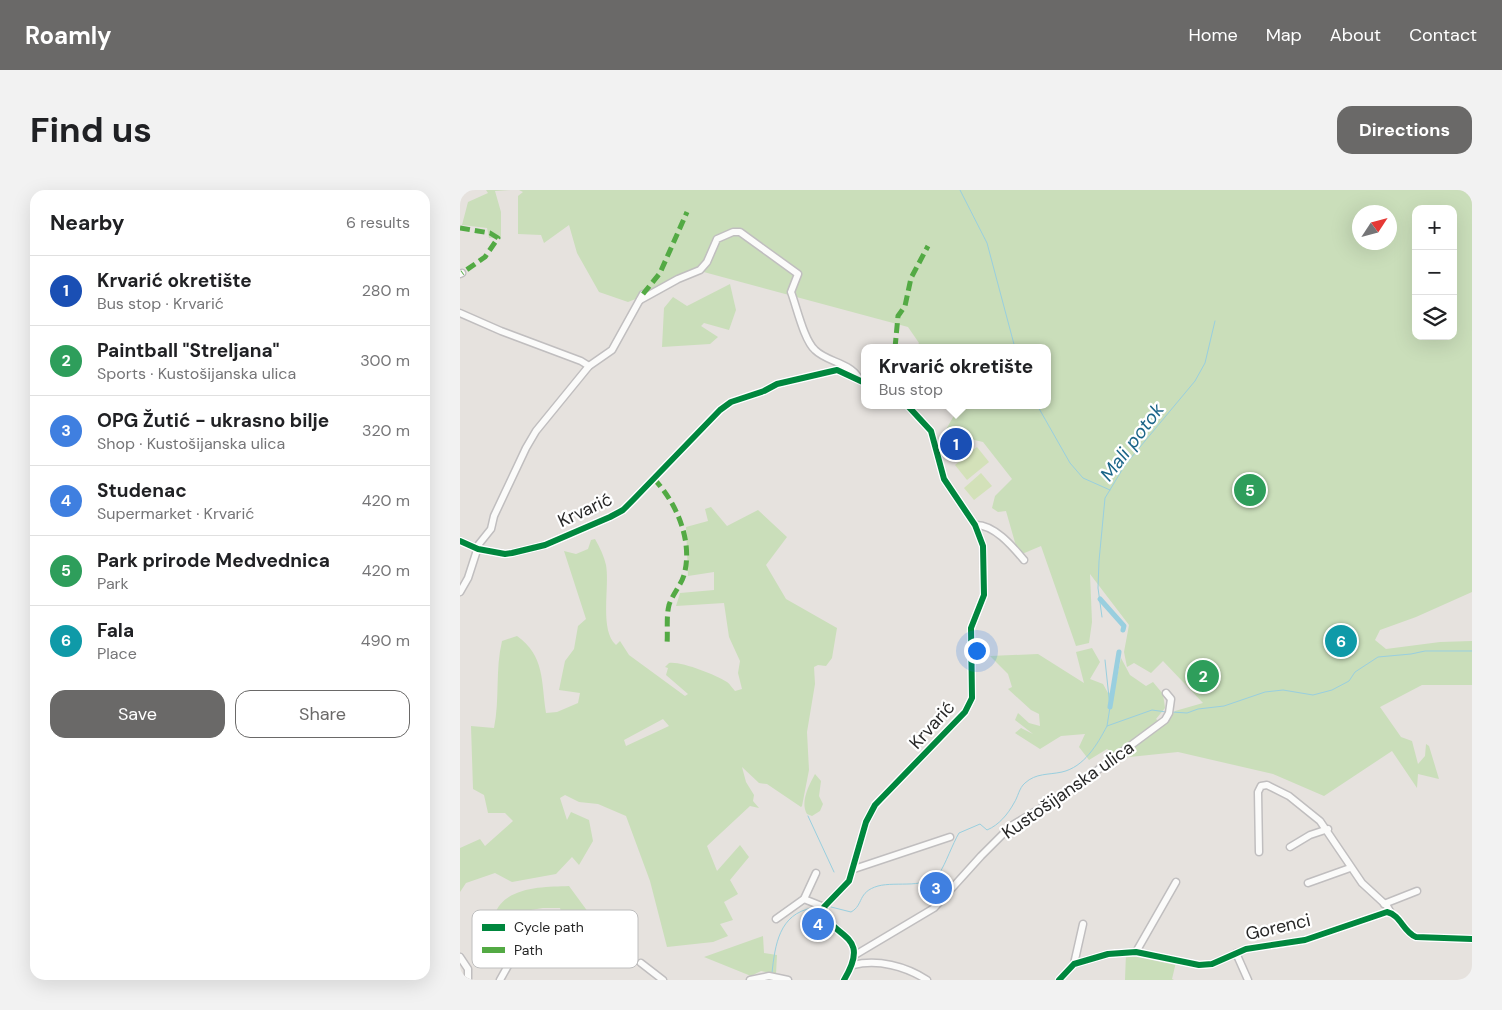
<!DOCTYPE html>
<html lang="en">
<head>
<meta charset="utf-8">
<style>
  body { margin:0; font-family:"DM Sans",sans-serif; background:#f2f2f2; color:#202124 }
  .controls { position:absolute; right:15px; top:15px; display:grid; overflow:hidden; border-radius:10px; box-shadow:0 5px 20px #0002 }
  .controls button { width:45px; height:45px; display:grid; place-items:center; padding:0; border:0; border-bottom:1px solid #e0e0e0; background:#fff; color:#202124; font:25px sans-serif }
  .compass { position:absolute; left:892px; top:15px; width:45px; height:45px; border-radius:50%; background:#fff; box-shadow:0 5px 20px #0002; rotate:54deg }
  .you { position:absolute; left:516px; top:460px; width:18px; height:18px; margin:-12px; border:4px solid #fff; border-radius:50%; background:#1a73e8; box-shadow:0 0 0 8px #1a73e833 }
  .badge { display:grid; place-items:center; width:32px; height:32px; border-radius:50%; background:#6a6968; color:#fff; font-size:16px; font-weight:700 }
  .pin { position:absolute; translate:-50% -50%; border:2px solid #fff; box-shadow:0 1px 5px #0006 }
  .popup { position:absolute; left:401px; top:154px; width:190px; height:65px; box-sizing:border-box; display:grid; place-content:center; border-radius:10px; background:#fff; filter:drop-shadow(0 1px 4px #0005); font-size:16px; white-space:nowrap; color:#757577 }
  .popup b { font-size:19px; color:#202124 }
  .popup::after { content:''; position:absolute; left:50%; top:100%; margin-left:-10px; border:10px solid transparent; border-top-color:#fff }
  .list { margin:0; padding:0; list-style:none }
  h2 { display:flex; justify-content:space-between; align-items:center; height:65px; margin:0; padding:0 20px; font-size:21px }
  h2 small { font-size:16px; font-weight:400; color:#757577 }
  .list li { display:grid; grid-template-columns:32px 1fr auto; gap:15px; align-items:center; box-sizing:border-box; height:70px; padding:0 20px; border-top:1px solid #e0e0e0 }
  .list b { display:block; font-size:19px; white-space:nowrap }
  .list p { margin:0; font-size:16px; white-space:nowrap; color:#757577 }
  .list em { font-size:16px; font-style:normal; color:#757577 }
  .actions { display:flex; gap:10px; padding:15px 20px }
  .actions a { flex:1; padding:11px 0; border:1px solid #6a6968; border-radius:15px; text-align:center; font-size:18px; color:#6a6968 }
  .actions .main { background:#6a6968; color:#fff }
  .icon { flex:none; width:28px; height:28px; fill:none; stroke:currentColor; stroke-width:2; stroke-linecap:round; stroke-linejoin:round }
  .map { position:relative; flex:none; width:1012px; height:790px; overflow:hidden; border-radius:15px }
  header { display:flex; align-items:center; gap:30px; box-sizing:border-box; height:70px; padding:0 25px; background:#6a6968; color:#fff }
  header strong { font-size:24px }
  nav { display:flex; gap:28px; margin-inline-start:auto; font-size:18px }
  .intro { display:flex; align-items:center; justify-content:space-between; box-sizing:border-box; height:120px; padding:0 30px }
  h1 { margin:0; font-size:35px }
  .button { padding:12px 22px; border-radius:15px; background:#6a6968; color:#fff; font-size:18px; font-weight:700 }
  main { display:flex; gap:30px; padding:0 30px }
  aside { flex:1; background:#fff; border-radius:15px; box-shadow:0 5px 20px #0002 }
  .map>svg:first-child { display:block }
  .green { fill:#cadeba; fill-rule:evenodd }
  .pitch { fill:#d3e1b9 }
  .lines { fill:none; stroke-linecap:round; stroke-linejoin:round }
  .stream { stroke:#99cfdf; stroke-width:1 }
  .canal { stroke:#99cfdf; stroke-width:5 }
  .minor-casing { stroke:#c0bebf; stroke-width:9 }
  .minor { stroke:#fbfbfa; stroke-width:6 }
  .quiet { stroke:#53aa44; stroke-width:5; stroke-dasharray:10 5; stroke-linecap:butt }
  .cycleway-casing { stroke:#fff; stroke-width:9 }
  .cycleway { stroke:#00873e; stroke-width:6 }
  .labels { text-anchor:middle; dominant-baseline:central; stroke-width:4.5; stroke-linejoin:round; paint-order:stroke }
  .street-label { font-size:18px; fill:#282828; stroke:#fff }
  .water-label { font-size:19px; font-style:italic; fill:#1b6588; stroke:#fff }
  .key { fill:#fff; stroke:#bebebe; stroke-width:1 }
  .key-label { font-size:14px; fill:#282828 }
</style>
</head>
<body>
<header>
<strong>Roamly</strong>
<nav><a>Home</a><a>Map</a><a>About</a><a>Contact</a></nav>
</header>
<div class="intro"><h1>Find us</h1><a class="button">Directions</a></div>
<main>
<aside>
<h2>Nearby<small>6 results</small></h2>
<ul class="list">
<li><span class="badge" style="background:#1a4fb4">1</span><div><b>Krvarić okretište</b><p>Bus stop · Krvarić</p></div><em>280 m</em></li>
<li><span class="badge" style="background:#2e9e5b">2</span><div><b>Paintball &quot;Streljana&quot;</b><p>Sports · Kustošijanska ulica</p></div><em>300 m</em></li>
<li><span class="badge" style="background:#3f7fe0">3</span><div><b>OPG Žutić - ukrasno bilje</b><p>Shop · Kustošijanska ulica</p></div><em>320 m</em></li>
<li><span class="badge" style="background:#3f7fe0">4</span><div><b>Studenac</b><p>Supermarket · Krvarić</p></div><em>420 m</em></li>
<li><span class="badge" style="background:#2e9e5b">5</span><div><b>Park prirode Medvednica</b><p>Park</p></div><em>420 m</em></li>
<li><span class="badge" style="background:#0f9aa8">6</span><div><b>Fala</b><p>Place</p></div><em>490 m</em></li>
</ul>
<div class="actions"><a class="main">Save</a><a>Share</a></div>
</aside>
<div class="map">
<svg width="1012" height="790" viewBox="0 0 1012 790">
  <rect width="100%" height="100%" fill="#e6e2de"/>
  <g class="green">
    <polygon points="26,0 50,0 35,1 41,22 41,47 29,48 27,38 2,35 8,12 28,3"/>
    <path d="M59 0H1012V402L956 427 920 440 915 450 926 459 980 452 1012 451V495H962L920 517 941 547 952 551 958 574 965 566 966 554 969 556 979 589 958 584 957 598 932 561 864 606 813 584 718 562 660 568 647 559 629 570 619 557 625 544 601 546 580 559 555 543 561 538 573 544 555 530 558 523 569 533 580 536 579 524 571 520 548 499 552 497 548 484 530 466 578 464 624 493 616 462 632 458 640 472 630 489 643 494 648 503 654 502 661 468 670 485 686 496 693 492 703 504 705 518 696 529 704 535 715 521 743 513 703 471 691 483 674 473 667 477 664 462 669 435 630 384 632 432 629 453 616 456 581 356 562 364 556 356 546 321 538 322 532 318 535 306 552 289 523 252 484 243 500 215H587V158H456L459 153 448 137 240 81 235 86 168 112 139 102 117 63 109 35 84 53 81 45 58 44V6L63 2ZM956 19H993V146H956ZM899 22H929V52H899Z"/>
    <polygon points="270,94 276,120 269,140 244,133 241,136 258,147 250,154 202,157 204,118 213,107 227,116"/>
    <path d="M251 317 267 336 298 320 327 347 306 375 326 409 377 438 372 468 366 476 358 475 354 477 355 494 347 542 349 580 342 616 341 617 307 594 299 593 282 577 286 592 294 605 293 611 299 618 290 616 247 656 257 681 280 655 289 667 270 690 278 704 264 712 273 730 260 734 268 746 253 752 207 757 190 691 166 626 138 614 119 612 105 605 100 608 107 630 111 622 129 630 133 651 119 675 112 667 96 684 52 692 35 683 6 693 0 702V658L20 649 25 656 53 631 45 623H28L24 605 13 599 11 536 34 538C40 509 35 480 42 451L57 446C85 466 81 491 86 523L97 522 118 513 120 503 99 500 105 471 114 459 118 436 126 429 104 361 116 364 128 359 131 350 135 349C140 358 144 366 146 375 150 397 139 440 156 455L160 451 169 465 225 506 228 504 206 485 208 478 205 477 209 473C221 471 256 485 267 492 270 494 272 498 275 501L282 499 278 483 280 471 269 447 264 413 216 416 220 403 254 400V382L228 386 226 337 248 331 245 319ZM203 529 209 536 166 556 164 550Z"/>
    <path d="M355 584 361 591 359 606 363 614 360 621 352 626 347 624C340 612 349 595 355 584Z"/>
    <path d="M109 696 131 726 132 737 109 746 100 718H83L59 722 82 739C65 737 51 729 34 726 44 696 83 697 109 696Z"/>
    <polygon points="303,746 304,763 317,765 316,784 301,781 291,786 244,767"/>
    <polygon points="666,763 716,772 712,789 714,790 665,790"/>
  </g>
  <g class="pitch">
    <polygon points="517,257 529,272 507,290 495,275"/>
    <polygon points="521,283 532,296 514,310 504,298"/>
  </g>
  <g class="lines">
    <g class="stream">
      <polyline points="500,0 527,53 555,158"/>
      <polyline points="577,215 610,273 623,288 650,300"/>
      <polyline points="642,427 638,398 639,371 645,308 665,275 735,191 745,173 755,131"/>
      <polyline points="645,470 650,517 647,536"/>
      <polyline points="712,522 727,523 738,519 764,516 805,502 823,500 853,505 872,500 889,491 895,482 918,467 951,464 965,461 1012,461"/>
      <polyline points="348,626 374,682"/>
      <path d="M371 717 391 722C404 715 397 702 418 696 437 691 467 700 480 682 485 675 493 653 499 643L520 634 527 640C539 635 548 624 554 613 558 607 559 598 565 593 576 583 588 585 602 582 624 577 637 555 647 536L692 520 706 522"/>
      <path d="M312 783C315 755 319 724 352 718"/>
    </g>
    <g class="canal">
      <polyline points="640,409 664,436 663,440"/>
      <polyline points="650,517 659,462"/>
    </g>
    <g class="minor-casing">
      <g id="minor">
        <polyline points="0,84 2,83"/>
        <path d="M180 110 218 89 240 80 247 72 257 49 273 42H280L338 84 331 102C337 118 344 150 355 160 367 172 388 172 398 187"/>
        <polyline points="0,123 41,141 121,171 129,176"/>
        <path d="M515 335C534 334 553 357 564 370"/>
        <polyline points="0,351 18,359 45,364 52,363 85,355 150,327 163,320 174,309 260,220 271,212 304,201 317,194 377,180 405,193"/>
        <polyline points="0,402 8,388 19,354 31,339 34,326 66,258 76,241 129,176 152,160 183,104"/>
        <polyline points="830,657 850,645 868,639"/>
        <polyline points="799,662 798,602 801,596 807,595 829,606 860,631 902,693 927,716 931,723"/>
        <polyline points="394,679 490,647"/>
        <polyline points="848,693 890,678"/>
        <polyline points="344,709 364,717"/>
        <polyline points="924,714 957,701"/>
        <polyline points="316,729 344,709 356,683"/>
        <polyline points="676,762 716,692"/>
        <polyline points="776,763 788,790"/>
        <polyline points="395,765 474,718 521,666 551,636 608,602 705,530 709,523 711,509 706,503"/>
        <polyline points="0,767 8,779 8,790"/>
        <polyline points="181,773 203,790"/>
        <polyline points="614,774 623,734"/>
        <path d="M393 775C418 769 445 776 467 790"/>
        <polyline points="40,790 54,765 59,741"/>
        <polyline points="290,790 309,786 328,790"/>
        <path d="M384 790C414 740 367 750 364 717L389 691 406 632 415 615 505 522 512 508 511 438 524 405 523 356 515 335 484 289 471 241 447 215"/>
        <path d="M599 790 614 774 648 764 676 762 739 775 752 774 786 759 845 750 927 722C941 725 943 742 956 747L1012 749"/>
      </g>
    </g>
    <use href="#minor" class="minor"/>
    <g class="quiet">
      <polyline points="0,38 30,43 38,48 25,67 2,83"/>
      <polyline points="183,104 200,83 227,22"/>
      <polyline points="435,158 438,126 445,116 451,88 468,56"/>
      <path d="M194 289C216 312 232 349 225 381 223 393 213 403 209 415 206 427 208 442 207 454"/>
    </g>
    <g class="cycleway-casing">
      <g id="cycleway">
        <polyline points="0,351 18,359 45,364 52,363 85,355 150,327 163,320 174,309 260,220 271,212 304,201 317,194 377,180 405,193"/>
        <path d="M384 790C414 740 367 750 364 717L389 691 406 632 415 615 505 522 512 508 511 438 524 405 523 356 515 335 484 289 471 241 447 215"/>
        <path d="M599 790 614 774 648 764 676 762 739 775 752 774 786 759 845 750 927 722C941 725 943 742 956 747L1012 749"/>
      </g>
    </g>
    <use href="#cycleway" class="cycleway"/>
  </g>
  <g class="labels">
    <g class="street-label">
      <text transform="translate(125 320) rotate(-25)">Krvarić</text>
      <text transform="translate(472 535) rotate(-48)">Krvarić</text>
      <text transform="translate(608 600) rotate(-35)">Kustošijanska ulica</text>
      <text transform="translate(818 737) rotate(-13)">Gorenci</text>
    </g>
    <g class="water-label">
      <text transform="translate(672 252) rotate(-53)">Mali potok</text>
    </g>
  </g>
  <rect x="12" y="720" width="166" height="58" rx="8" class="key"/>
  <rect x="22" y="734" width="23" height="7" fill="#00873e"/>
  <rect x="22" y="757" width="23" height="6" fill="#53aa44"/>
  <g class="key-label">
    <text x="54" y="742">Cycle path</text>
    <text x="54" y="765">Path</text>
  </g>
</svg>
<div class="controls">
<button>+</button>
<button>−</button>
<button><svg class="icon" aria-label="layers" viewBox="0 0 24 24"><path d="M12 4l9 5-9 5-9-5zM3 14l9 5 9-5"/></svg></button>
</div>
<svg class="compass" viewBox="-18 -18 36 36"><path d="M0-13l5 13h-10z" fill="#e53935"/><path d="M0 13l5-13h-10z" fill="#757577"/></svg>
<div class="you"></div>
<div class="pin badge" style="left:496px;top:254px;background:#1a4fb4">1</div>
<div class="popup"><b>Krvarić okretište</b>Bus stop</div>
<div class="pin badge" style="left:743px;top:486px;background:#2e9e5b">2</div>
<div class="pin badge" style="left:476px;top:698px;background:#3f7fe0">3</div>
<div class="pin badge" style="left:358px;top:734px;background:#3f7fe0">4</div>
<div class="pin badge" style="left:790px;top:300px;background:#2e9e5b">5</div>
<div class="pin badge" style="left:881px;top:451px;background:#0f9aa8">6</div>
</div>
</main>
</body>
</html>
